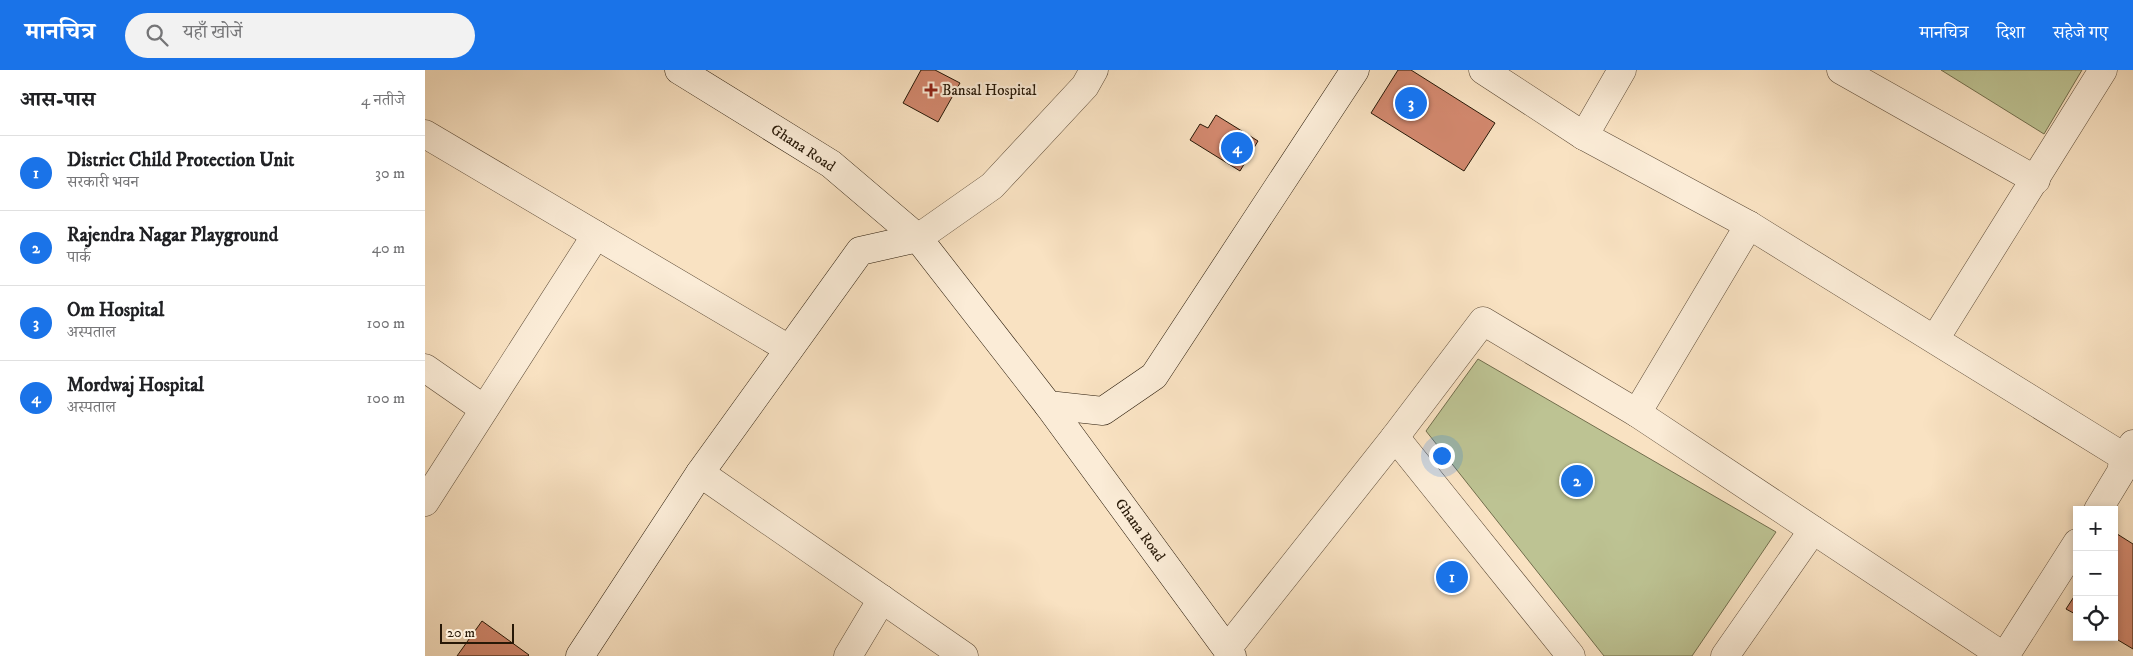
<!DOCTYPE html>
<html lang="hi">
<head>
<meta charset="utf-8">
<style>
  body { margin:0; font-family:"IM FELL DW Pica","Noto Serif Devanagari",serif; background:#f2f2f2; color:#202124 }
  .controls { position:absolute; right:15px; bottom:15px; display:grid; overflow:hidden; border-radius:0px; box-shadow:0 2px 8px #0003 }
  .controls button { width:45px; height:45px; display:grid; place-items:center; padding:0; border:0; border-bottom:1px solid #e0e0e0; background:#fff; color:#202124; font:25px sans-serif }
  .scale { position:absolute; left:15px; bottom:12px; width:74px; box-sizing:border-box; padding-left:5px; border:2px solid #271807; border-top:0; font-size:14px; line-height:18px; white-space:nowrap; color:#271807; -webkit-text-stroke:4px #fbecd7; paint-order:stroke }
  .you { position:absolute; left:1016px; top:385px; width:18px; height:18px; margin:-12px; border:4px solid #fff; border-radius:50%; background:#1a73e8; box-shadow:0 0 0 8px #1a73e833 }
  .badge { display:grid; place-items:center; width:32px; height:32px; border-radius:50%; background:#1a73e8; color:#fff; font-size:16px; font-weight:700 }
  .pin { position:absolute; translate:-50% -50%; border:2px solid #fff; box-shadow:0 1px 5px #0006 }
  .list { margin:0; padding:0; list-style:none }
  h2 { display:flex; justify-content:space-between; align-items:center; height:65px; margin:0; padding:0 20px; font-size:21px }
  h2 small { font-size:16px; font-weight:400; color:#757577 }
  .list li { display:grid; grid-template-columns:32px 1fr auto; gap:15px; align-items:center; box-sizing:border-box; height:75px; padding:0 20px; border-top:1px solid #e0e0e0 }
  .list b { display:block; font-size:19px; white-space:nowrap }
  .list p { margin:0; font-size:16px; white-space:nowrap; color:#757577 }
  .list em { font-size:16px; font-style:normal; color:#757577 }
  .icon { flex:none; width:28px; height:28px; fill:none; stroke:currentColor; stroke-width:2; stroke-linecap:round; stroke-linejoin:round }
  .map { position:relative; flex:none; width:1708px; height:586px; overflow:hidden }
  header { display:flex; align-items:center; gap:30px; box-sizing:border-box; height:70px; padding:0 25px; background:#1a73e8; color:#fff }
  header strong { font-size:24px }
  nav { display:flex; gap:28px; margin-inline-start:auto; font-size:18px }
  .search { width:350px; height:45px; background:#f2f2f2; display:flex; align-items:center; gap:12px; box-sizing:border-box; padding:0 18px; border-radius:28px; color:#757577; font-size:19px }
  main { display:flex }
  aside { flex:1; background:#fff }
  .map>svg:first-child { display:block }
  .green { fill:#bdc393; stroke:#726e4d }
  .building { fill:#d2886e; stroke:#271807 }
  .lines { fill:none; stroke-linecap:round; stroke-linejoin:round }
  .street-casing { stroke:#5c4a36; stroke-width:29 }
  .secondary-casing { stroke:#271807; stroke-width:29 }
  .street { stroke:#fbecd7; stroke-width:28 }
  .secondary { stroke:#fbecd7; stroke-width:28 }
  .poi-dot { fill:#8f2418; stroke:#fbecd7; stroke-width:2 }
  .labels { text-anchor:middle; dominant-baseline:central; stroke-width:4.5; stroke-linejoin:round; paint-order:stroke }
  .poi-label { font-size:15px; fill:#271807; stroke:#fbecd7; text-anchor:start }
  .street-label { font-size:15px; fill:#271807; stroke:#fbecd7 }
</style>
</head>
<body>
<header>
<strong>मानचित्र</strong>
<div class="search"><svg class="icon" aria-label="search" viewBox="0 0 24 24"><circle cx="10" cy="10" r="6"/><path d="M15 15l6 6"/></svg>यहाँ खोजें</div>
<nav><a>मानचित्र</a><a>दिशा</a><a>सहेजे गए</a></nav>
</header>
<main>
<aside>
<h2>आस-पास<small>4 नतीजे</small></h2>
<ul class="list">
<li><span class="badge">1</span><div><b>District Child Protection Unit</b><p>सरकारी भवन</p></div><em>30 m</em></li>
<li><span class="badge">2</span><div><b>Rajendra Nagar Playground</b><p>पार्क</p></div><em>40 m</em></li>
<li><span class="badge">3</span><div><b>Om Hospital</b><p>अस्पताल</p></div><em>100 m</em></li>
<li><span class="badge">4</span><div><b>Mordwaj Hospital</b><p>अस्पताल</p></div><em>100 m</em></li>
</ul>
</aside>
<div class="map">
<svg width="1708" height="586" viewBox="0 0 1708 586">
  <rect width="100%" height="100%" fill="#f9e2c2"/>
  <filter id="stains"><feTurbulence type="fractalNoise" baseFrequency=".004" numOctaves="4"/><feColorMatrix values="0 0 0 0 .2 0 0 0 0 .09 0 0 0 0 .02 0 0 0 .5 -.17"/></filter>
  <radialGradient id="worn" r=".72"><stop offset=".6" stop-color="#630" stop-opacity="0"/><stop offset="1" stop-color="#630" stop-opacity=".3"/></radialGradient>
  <g class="green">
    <polygon points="1516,0 1657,0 1619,64"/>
    <polygon points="1053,289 1351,462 1267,586 1179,586 1001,361"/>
  </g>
  <g class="building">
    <polygon points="496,0 510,0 535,13 513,52 478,33"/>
    <polygon points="973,0 986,0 1070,53 1039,101 946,43"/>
    <polygon points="791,45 833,71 815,101 765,70 775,54 783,58"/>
    <polygon points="1689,462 1708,474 1708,579 1688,567"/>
    <polygon points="1652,522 1652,545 1641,539"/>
    <polygon points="57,551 104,585 103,586 32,586"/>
  </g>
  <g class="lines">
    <g class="street-casing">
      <g id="street">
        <polyline points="1058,0 1159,66 1324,155 1699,387"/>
        <polyline points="1416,0 1611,110"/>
        <polyline points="0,64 364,279"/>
        <polyline points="1159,66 1197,0"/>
        <polyline points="493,168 567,116 660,16 669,0"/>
        <polyline points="1510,269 1678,0"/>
        <polyline points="0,298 59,339"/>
        <polyline points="1212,343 1578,586"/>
        <polyline points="970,367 1146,586"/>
        <polyline points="275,403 539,586"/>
        <polyline points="0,432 171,165"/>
        <polyline points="1673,440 1696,402 1699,387 1708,374"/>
        <polyline points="802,579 970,367 1058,251 1212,343 1324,155"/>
        <polyline points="423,586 457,529"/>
        <polyline points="1300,586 1388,460"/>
        <polyline points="1580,586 1652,473"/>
      </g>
    </g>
    <g class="secondary-casing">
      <g id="secondary">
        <polyline points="254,0 406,94 493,168"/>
        <polyline points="623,335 807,586"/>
        <polyline points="155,586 275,403 435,181 493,168 623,335 678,341 729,306 930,0"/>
      </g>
    </g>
    <use href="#street" class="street"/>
    <use href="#secondary" class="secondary"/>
  </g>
  <path class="poi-dot" d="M503.5 12.5h5v5h5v5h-5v5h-5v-5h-5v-5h5z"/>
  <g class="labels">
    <g class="poi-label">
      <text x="517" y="20">Bansal Hospital</text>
    </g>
    <g class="street-label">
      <text transform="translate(378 78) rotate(33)">Ghana Road</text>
      <text transform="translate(715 460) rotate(54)">Ghana Road</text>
    </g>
  </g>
  <rect width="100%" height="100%" filter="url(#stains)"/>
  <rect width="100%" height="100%" fill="url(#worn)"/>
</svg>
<div class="controls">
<button>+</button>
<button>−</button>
<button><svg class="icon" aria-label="locate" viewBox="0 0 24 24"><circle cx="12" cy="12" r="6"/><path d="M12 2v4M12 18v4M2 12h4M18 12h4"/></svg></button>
</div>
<div class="scale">20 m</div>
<div class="you"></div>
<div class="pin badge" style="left:1027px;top:507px">1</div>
<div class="pin badge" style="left:1152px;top:411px">2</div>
<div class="pin badge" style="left:986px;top:33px">3</div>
<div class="pin badge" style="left:812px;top:78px">4</div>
</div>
</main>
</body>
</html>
